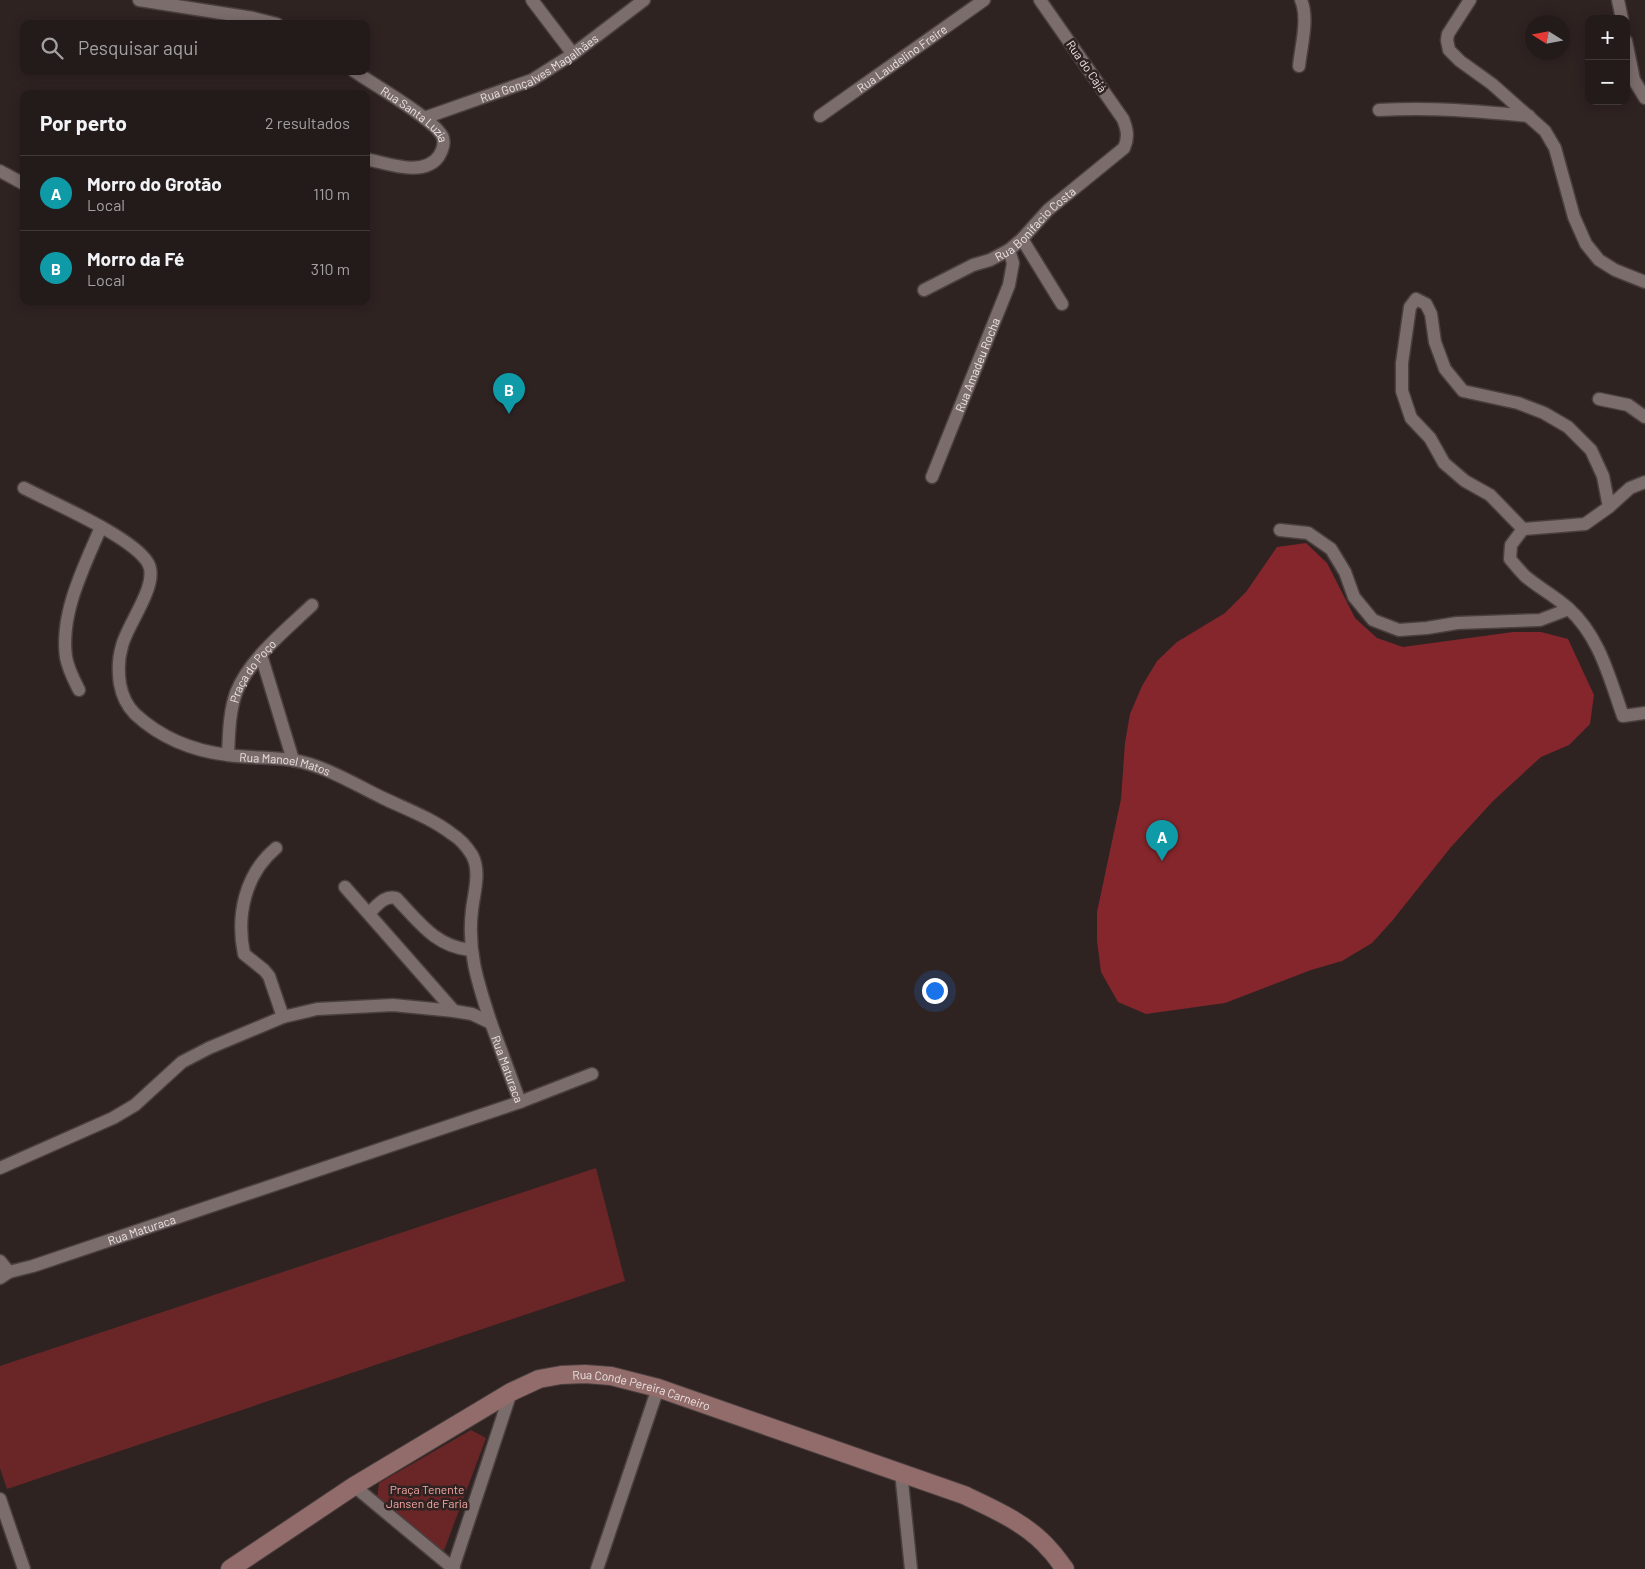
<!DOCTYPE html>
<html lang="pt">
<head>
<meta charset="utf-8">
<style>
  body { margin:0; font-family:Barlow,sans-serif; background:#2f2727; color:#f1f3f6 }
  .controls { position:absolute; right:15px; top:15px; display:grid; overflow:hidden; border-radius:10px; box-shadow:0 2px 12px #0003 }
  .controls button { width:45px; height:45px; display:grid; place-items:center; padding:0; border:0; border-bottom:1px solid #403839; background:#231a1a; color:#f1f3f6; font:25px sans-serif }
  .compass { position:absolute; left:1525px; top:15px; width:45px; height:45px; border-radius:50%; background:#231a1a; box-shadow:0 2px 12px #0003; rotate:281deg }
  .you { position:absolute; left:934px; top:990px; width:18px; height:18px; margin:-12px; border:4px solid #fff; border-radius:50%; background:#1a73e8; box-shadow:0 0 0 8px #1a73e833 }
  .badge { display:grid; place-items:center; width:32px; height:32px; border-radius:50%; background:#1a73e8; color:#fff; font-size:16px; font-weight:700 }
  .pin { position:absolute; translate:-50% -41px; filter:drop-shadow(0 1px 2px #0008) }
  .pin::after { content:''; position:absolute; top:26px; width:18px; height:15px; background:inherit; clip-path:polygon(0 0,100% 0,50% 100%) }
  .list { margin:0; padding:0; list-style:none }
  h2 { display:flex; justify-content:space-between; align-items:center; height:65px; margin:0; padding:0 20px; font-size:21px }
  h2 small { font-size:16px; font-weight:400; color:#a3a1a2 }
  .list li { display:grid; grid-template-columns:32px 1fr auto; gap:15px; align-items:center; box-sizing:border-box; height:75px; padding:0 20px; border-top:1px solid #403839 }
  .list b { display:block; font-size:19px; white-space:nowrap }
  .list p { margin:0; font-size:16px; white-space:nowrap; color:#a3a1a2 }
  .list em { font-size:16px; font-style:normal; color:#a3a1a2 }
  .icon { flex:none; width:28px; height:28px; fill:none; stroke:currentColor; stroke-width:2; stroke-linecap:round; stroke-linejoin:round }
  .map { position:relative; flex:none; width:1645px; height:1569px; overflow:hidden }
  .search { position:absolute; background:#231a1a; box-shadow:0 2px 12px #0003; left:20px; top:20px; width:350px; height:55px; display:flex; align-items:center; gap:12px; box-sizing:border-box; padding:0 18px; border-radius:10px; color:#a3a1a2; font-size:19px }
  .panel { position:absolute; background:#231a1a; box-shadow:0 2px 12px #0003; left:20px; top:90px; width:350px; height:215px; border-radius:10px }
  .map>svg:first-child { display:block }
  .green { fill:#6a2627 }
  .forest { fill:#84262b }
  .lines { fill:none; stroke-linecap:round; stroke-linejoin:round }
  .street-casing { stroke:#4a3f3f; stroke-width:15 }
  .secondary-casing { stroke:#4a3f3f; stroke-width:20 }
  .street { stroke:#7b6d6c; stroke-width:12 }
  .secondary { stroke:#916c6a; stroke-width:18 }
  .labels { text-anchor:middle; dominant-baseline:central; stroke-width:5; stroke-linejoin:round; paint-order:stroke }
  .street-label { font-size:12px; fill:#ebe2e2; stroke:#2f2322 }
  .park-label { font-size:12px; fill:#f9a9a6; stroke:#2f2322 }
</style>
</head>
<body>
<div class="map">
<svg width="1645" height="1569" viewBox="0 0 1645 1569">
  <rect width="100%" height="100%" fill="#2f2322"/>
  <g class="green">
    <polygon points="596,1168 625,1281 7,1489 0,1468 0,1366"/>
    <polygon points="471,1430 486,1438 443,1553 377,1501 379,1483"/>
  </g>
  <polygon class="forest" points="1306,543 1327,563 1355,618 1377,638 1403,647 1513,632 1541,632 1568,639 1594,695 1590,724 1569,745 1541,757 1493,801 1451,847 1392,921 1372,943 1342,961 1311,970 1225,1003 1146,1014 1118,1002 1101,972 1097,940 1097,912 1121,799 1125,743 1130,714 1142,686 1157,661 1177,642 1225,613 1246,592 1277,547"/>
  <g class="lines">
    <g class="street-casing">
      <g id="street">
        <polyline points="139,0 253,18 277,24"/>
        <polyline points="532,0 573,54"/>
        <polyline points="1470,0 1448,34 1447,40 1449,50 1460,61 1492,84 1545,131 1555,148 1574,217 1586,244 1599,260 1615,270 1645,282"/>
        <polyline points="1618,0 1622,19"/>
        <polyline points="1626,41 1634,80 1645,98"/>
        <path d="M1299 66C1301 46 1309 19 1301 0"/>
        <path id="s1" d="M354 71C371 83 438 121 443 138 445 145 442 151 439 156 424 178 387 163 366 159"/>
        <path d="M1379 110C1430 107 1479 111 1529 116"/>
        <path id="s2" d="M820 116 984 0"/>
        <path id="s3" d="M424 118 532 80 573 54 644 0"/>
        <polyline points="0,171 24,184"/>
        <polyline points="1022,239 1062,304"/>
        <path id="s4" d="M924 290 973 265 990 260 1009 250 1022 239 1048 210 1124 148C1129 137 1127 129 1123 119L1040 0"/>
        <polyline points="1599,399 1628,405 1645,417"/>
        <path id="s5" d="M932 477 1009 285 1013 263 1009 250"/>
        <path id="s6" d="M24 488C53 503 133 537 148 563 160 584 127 624 122 646 118 659 118 671 120 684 122 695 127 706 135 714 161 738 194 751 228 755 249 758 271 757 292 760 324 765 354 784 383 798 406 809 431 818 452 834 460 839 467 847 472 855 481 871 474 893 472 910 467 952 478 983 491 1023"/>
        <polyline points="1609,507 1603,476 1591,450 1568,427 1544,413 1518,403 1463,391 1445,369 1435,342 1431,314 1426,304 1416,299 1410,307 1402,363 1402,391 1411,418 1430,438 1444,463 1465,481 1490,495 1523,529 1585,524 1609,507 1630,488 1645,482"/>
        <path d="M1523 529 1511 545 1510 559C1515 565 1520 571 1525 576 1539 588 1555 596 1568 608 1600 637 1609 677 1623 716L1645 713"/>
        <polyline points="1280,530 1308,533 1331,549 1345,572 1354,597 1373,620 1399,630 1427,628 1457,623 1540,620 1569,609"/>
        <polyline points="261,655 293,760"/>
        <path d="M79 690C74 680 68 669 66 657 60 613 84 567 101 527"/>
        <path id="s7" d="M228 755C229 735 229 713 236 693 249 659 286 630 312 605"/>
        <path d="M276 848C245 874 236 915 244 954L264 970 269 976 283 1017"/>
        <polyline points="345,887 454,1011"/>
        <path d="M369 913C377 906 384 895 396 898 419 922 435 946 470 950"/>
        <path id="s8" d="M0 1168 113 1118 135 1105 182 1062 209 1048 283 1017 317 1009 393 1005 454 1011 472 1014 491 1023 520 1102"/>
        <polyline points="0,1261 9,1272"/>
        <path id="s9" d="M0 1278 9 1272 33 1266 520 1102 592 1074"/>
        <polyline points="901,1472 911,1569"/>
        <polyline points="354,1486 454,1569"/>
        <polyline points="0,1499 24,1569"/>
        <polyline points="453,1568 511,1392"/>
        <polyline points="597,1569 658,1388"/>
      </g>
    </g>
    <g class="secondary-casing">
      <g id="secondary">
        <path id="s10" d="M230 1569 354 1486 511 1392 539 1379 561 1375 585 1374 611 1376 658 1388 964 1495C994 1509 1028 1524 1050 1550 1056 1556 1060 1563 1065 1569"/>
      </g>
    </g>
    <use href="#street" class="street"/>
    <use href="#secondary" class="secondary"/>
  </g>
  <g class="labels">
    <g class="street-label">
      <text stroke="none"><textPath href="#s2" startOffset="100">Rua Laudelino Freire</textPath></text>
      <text stroke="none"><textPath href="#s3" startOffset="126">Rua Gonçalves Magalhães</textPath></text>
      <text transform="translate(1087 66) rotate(55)">Rua do Cajá</text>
      <text stroke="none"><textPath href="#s1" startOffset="75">Rua Santa Luzia</textPath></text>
      <text stroke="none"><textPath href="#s4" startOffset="131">Rua Bonifacio Costa</textPath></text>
      <text stroke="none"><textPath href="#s5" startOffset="121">Rua Amadeu Rocha</textPath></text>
      <text stroke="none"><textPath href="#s7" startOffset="90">Praça do Poço</textPath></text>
      <text stroke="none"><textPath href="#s6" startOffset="469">Rua Manoel Matos</textPath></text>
      <text stroke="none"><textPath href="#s8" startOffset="584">Rua Maturaca</textPath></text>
      <text stroke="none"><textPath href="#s9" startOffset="150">Rua Maturaca</textPath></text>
      <text stroke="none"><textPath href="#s10" startOffset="468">Rua Conde Pereira Carneiro</textPath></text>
    </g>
    <g class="park-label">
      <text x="427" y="1489">Praça Tenente<tspan x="427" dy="14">Jansen de Faria</tspan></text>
    </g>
  </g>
</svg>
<div class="controls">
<button>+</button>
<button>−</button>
</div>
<svg class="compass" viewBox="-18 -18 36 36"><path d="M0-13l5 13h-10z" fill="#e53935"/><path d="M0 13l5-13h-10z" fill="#a3a1a2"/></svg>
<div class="you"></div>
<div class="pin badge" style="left:1162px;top:861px;background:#0f9aa8">A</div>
<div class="pin badge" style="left:509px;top:414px;background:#0f9aa8">B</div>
<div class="search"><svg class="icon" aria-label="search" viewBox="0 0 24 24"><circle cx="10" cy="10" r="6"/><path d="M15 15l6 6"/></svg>Pesquisar aqui</div>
<section class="panel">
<h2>Por perto<small>2 resultados</small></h2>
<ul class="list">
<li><span class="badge" style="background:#0f9aa8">A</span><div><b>Morro do Grotão</b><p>Local</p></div><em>110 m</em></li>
<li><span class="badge" style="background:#0f9aa8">B</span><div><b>Morro da Fé</b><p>Local</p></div><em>310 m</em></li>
</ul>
</section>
</div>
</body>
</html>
